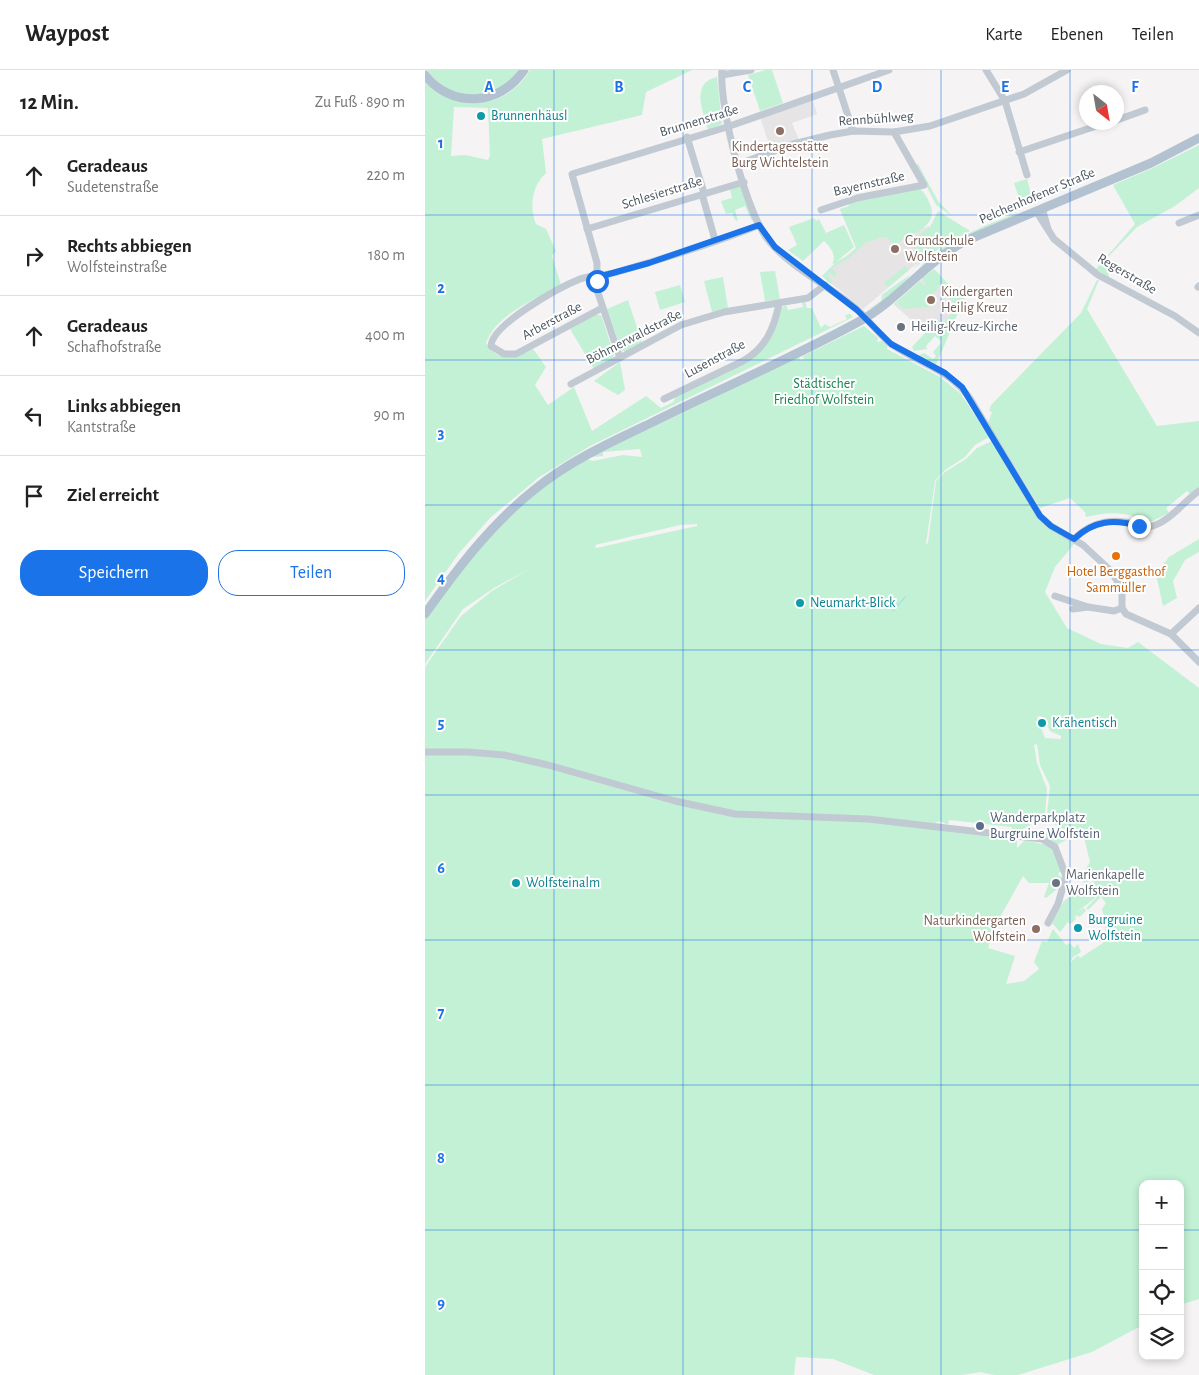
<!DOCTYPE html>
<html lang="de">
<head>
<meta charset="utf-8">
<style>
  body { margin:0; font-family:"Alegreya Sans",sans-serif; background:#f2f2f2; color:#222 }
  .controls { position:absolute; right:15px; bottom:15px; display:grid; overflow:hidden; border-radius:10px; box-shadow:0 2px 8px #0003 }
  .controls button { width:45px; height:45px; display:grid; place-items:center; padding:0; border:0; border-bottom:1px solid #e0e0e0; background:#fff; color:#222; font:25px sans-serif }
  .compass { position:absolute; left:654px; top:15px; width:45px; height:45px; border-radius:50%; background:#fff; box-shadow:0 2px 8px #0003; rotate:149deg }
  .stop { position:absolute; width:15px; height:15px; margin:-11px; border:4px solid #1a73e8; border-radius:50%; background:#fff }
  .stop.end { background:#1a73e8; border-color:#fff; box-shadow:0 1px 5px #0008 }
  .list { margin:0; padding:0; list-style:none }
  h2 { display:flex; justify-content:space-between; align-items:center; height:65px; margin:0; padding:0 20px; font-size:21px }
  h2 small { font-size:16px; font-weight:400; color:#767676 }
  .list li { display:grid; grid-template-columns:32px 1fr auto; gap:15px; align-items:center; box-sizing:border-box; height:80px; padding:0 20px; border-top:1px solid #e0e0e0 }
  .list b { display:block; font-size:19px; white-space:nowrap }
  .list p { margin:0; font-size:16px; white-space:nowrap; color:#767676 }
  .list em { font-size:16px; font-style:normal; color:#767676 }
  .actions { display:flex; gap:10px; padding:15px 20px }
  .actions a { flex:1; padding:11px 0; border:1px solid #1a73e8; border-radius:20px; text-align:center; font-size:18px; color:#1a73e8 }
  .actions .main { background:#1a73e8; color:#fff }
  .icon { flex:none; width:28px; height:28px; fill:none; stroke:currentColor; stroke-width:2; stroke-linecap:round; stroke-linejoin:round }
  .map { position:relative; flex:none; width:774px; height:1305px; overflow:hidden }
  header { display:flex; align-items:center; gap:30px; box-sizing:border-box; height:70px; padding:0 25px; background:#fff; border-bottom:1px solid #e0e0e0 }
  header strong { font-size:24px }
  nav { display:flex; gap:28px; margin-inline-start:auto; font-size:18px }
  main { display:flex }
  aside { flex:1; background:#fff }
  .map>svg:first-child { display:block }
  .education { fill:#e6e4e5 }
  .green { fill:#c3f1d5; fill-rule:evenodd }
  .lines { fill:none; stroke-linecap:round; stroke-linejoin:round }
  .stream { stroke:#90daee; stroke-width:1 }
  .minor { stroke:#c1cad2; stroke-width:7 }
  .major { stroke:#b3c2d1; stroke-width:9 }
  .route { stroke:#1a73e8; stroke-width:6 }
  .grid { fill:none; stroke:#1a73e8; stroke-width:1; stroke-opacity:0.55 }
  .culture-dot { fill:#0f9aa8; stroke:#fff; stroke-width:2 }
  .education-dot { fill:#8d6e63; stroke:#fff; stroke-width:2 }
  .worship-dot { fill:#6b7280; stroke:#fff; stroke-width:2 }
  .food-dot { fill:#e8710a; stroke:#fff; stroke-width:2 }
  .service-dot { fill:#5c6f8a; stroke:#fff; stroke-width:2 }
  .labels { text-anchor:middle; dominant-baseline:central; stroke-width:4; stroke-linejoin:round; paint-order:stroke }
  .culture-label { font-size:14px; fill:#0d838f; stroke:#fff; text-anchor:start }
  .street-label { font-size:14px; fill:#4a5661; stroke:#fff }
  .education-label { font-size:14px; fill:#785e54; stroke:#fff; text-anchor:start }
  .worship-label { font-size:14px; fill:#5b616d; stroke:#fff; text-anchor:start }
  .park-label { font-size:14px; fill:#17864f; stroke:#fff }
  .food-label { font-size:14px; fill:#c56008; stroke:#fff }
  .service-label { font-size:14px; fill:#4e5e75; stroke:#fff; text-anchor:start }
  .grid-label { font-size:16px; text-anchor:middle; font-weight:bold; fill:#1a73e8; stroke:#fff; stroke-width:4; stroke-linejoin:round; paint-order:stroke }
</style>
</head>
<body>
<header>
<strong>Waypost</strong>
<nav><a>Karte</a><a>Ebenen</a><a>Teilen</a></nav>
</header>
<main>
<aside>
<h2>12 Min.<small>Zu Fuß · 890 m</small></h2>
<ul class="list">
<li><svg class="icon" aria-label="ahead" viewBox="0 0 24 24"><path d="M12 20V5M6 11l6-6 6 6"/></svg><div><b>Geradeaus</b><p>Sudetenstraße</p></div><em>220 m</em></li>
<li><svg class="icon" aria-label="right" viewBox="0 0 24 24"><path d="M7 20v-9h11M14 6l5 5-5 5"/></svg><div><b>Rechts abbiegen</b><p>Wolfsteinstraße</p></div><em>180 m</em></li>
<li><svg class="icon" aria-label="ahead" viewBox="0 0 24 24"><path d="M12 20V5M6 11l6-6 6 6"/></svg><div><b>Geradeaus</b><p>Schafhofstraße</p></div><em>400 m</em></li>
<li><svg class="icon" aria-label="left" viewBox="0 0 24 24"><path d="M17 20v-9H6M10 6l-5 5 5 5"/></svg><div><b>Links abbiegen</b><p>Kantstraße</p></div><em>90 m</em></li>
<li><svg class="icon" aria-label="arrive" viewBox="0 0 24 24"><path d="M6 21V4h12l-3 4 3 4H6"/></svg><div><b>Ziel erreicht</b></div></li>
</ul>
<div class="actions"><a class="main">Speichern</a><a>Teilen</a></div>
</aside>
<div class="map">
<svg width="774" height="1305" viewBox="0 0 774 1305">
  <rect width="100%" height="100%" fill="#f5f3f3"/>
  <g class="education">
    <polygon points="387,28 392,44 367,53 374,70 346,80 335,47"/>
    <polygon points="415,139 491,161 503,156 505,157 497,189 438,239 397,206 431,178"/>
    <polygon points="509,199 526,217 540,226 525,261 504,260 492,249 486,250 469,234"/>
  </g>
  <g class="green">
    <path d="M2 0H93C89 8 81 14 74 18 47 33 19 23 2 0Z"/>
    <path d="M105 0H267L221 22 217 45 117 69 121 103C107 115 104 137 111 154L121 159 131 181 127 186 136 215C110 230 72 243 61 273 72 293 91 288 108 279L121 297 110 315 123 335 149 317 167 361 221 326 236 338 248 332 251 326C271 316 293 308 312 297 322 290 333 280 342 272 353 262 349 240 361 235L363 240 378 237 377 232 380 231 382 238H387L396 258 400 254 405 257 422 249 420 245 425 244 428 247 165 376 113 408 66 447 34 483 0 531V12C32 44 82 39 105 0ZM29 37 63 38 65 86 63 90 40 85 26 86Z"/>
    <polygon points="341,0 347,0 358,33 335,41 323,5"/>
    <path d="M292 7 297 54 283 60C278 41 265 13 292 7Z"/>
    <polygon points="774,75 774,118 750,136 712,157 682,188 684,208 671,199 710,154 688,115 730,97"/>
    <polygon points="493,94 513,131 527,146 511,135 491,95"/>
    <polygon points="602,109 608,132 597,137 589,113"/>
    <polygon points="316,116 329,150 327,151 320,136 310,140 313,151 310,150 307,143 301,144 296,131 307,128 305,119"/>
    <path d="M495 119C499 122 502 127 504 132 517 157 484 164 469 175L461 167H453V169L441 172 425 187 407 198 412 204 409 207 405 203 402 206 408 211 406 214 397 206 410 193 407 194C412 185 406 178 399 171L378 191 363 180 372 175 364 157 389 148 391 151 394 149 401 163 419 155 429 177 411 192 424 185 431 178 415 139 424 136 423 133Z"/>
    <polygon points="513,141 545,161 517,176 488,199 497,189 485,172 505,157"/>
    <path d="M592 143V145L492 201C516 171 557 157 592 143Z"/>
    <polygon points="481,196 484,200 463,217 459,213"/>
    <polygon points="509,199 526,217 540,226 511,295 492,286 499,283 508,289 511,286 508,282 517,272 510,266 501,276 502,279 489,281 487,277 513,249 518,254 534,236 514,221 520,216 516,213 503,232 507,237 478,239 473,232 471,234 475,240 469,234 495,211 499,216 501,214 497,208"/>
    <polygon points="350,201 355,229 340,231 335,202"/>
    <path d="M485 205C482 212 451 238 442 240L456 231 457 225 466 218Z"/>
    <polygon points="298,207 303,238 287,242 279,211"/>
    <path d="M672 210H674L662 239 732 356 774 351V417L765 424 762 421 741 438 744 443 721 454 723 451C701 442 684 441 661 447L660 442 645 428 615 438 563 353 567 342 564 341 566 335 656 243Z"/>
    <polygon points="255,215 260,232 235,240 230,222"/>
    <polygon points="203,230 217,273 202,281 197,281 182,239"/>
    <polygon points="170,245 176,245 189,284 187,289 169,299 145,259"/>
    <polygon points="423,253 411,260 162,381"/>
    <path d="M439 256 453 268 452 272 457 271 463 275 462 279 515 307 536 324 564 367 550 375 540 387 520 400 510 411 501 474 503 473 511 411 520 402 541 389 552 378 567 371 618 453 649 474 630 497 620 522 642 558 676 574 703 578 713 572 774 618V1229L755 1235V1114H718V1255L667 1282 593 1305H569L555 1302 537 1305H449L408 1289 371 1287 369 1305H0V597L36 546 67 521 104 499 69 518 38 539 0 594V549L33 503 79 451 124 412 161 389 168 391 198 385 217 387 215 379 178 382V386L166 387 374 287 375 290 379 289 378 286ZM272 454V456L171 478 170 475 255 455ZM615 646 619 648 625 661 636 666V669L620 668 612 647ZM612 674 615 695 625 716 622 744 629 754 641 760 657 759 665 792 657 806 659 814 667 809 673 822 671 828 661 838 663 840 676 827 681 833 677 839 681 854 678 873 655 888 653 885 645 893 648 887 656 882 653 874 649 878 645 873 641 875 628 859 622 872 617 871 609 892 614 899 599 911 581 914 590 886 563 878 570 856 598 806 604 813H624L619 827 621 828 636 816 639 808 633 805 634 802 638 803 626 776 600 770 592 778V769L510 753 515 751 523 755 524 750 587 757V763H592L620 745 622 719 612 693 609 675Z"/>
    <polygon points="195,292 200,320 193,325 169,311"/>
    <polygon points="774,469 774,482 760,490 748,511 752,528 738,536 731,504 744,487"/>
    <polygon points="628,759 635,761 641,770 632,775 627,771 612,765"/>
    <polygon points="666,812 672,822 670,828 651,843 659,838 661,841 654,847 652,845 650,847 651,849 645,854 643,852 635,862 627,853 639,831"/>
  </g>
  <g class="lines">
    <polyline class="stream" points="468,541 480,527"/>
    <g class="minor">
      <path d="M297 0C294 37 321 143 344 171 363 195 403 216 428 236 442 247 452 263 466 274 494 294 526 299 546 330L615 446 626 456 658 475 685 500 697 518V538L701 544 746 564 774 592"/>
      <polyline points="408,0 428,61"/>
      <polyline points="561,0 580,31 602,105"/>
      <polyline points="297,5 326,0"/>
      <polyline points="692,50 720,40"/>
      <polyline points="262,67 279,123"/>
      <polyline points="594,82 683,52"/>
      <polyline points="314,94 368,74 405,65 428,61 469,62 505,56 599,24 642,0"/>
      <polyline points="277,124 290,170"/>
      <polyline points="617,138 623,159"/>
      <polyline points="396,140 432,128 499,115 469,62"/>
      <polyline points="611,141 629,169 673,205 750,246 774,263"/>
      <polyline points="754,153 774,145"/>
      <polyline points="162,159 319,112"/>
      <polyline points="773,217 774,216"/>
      <path d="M177 238 91 284H79L66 276C67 254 135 217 155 209 165 205 181 206 192 202 237 189 291 173 334 155"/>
      <polyline points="195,288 172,220 172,193 147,104 302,57 464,0"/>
      <polyline points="146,314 256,255 299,242 383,228 400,215"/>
      <path d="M239 329 318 291C341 278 349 258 354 234"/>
      <path d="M649 469C665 453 684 448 706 453 712 455 718 458 724 457 744 453 758 432 774 421"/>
      <polyline points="630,526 663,537"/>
      <polyline points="648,539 663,537 689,541 697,538"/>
      <polyline points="746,564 774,538"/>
      <polyline points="0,682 43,682 79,685 123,695 250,731 310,744 443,749 617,769 630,777 641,806 633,834 623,853"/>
    </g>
    <g class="major">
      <path d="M0 5C27 39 75 36 99 0"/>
      <path d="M0 544C32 499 65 455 109 420 143 392 184 373 224 354 294 319 366 289 435 251 473 230 501 192 540 171L726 93 774 68"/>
    </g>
  </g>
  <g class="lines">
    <path class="route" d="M172 211 173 207 224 193 334 155 350 177 432 240 466 274 520 303 537 317 615 446 626 456 649 469C669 450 689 449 714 456"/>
  </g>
  <path class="grid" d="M129 0V1305M258 0V1305M387 0V1305M516 0V1305M645 0V1305M0 145H774M0 290H774M0 435H774M0 580H774M0 725H774M0 870H774M0 1015H774M0 1160H718M755 1160H774"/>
  <g class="culture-dot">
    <circle cx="56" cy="46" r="5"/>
    <circle cx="375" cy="533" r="5"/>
    <circle cx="617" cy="653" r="5"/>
    <circle cx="91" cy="813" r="5"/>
    <circle cx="653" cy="858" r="5"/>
  </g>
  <g class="education-dot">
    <circle cx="355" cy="61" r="5"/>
    <circle cx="470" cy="179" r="5"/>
    <circle cx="506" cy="230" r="5"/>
    <circle cx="611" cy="859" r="5"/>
  </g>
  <g class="worship-dot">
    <circle cx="476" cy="257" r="5"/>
    <circle cx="631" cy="813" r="5"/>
  </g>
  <circle class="food-dot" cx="691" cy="486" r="5"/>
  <circle class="service-dot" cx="555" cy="756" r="5"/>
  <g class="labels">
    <g class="culture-label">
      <text x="66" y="46">Brunnenhäusl</text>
      <text x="385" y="533">Neumarkt-Blick</text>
      <text x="627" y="653">Krähentisch</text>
      <text x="101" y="813">Wolfsteinalm</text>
      <text x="663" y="850">Burgruine<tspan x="663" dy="16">Wolfstein</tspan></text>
    </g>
    <g class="street-label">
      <text transform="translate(451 49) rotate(-4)">Rennbühlweg</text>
      <text transform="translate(274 51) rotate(-17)">Brunnenstraße</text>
      <text transform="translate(444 114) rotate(-13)">Bayernstraße</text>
      <text transform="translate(237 123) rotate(-17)">Schlesierstraße</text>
      <text transform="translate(612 126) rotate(-23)">Pelchenhofener Straße</text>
      <text transform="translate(702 204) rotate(31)">Regerstraße</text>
      <text transform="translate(127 251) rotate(-28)">Arberstraße</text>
      <text transform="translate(209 267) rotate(-27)">Böhmerwaldstraße</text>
      <text transform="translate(290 289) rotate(-28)">Lusenstraße</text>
    </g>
    <g class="education-label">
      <text x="355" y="77" text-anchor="middle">Kindertagesstätte<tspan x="355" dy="16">Burg Wichtelstein</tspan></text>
      <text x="480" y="171">Grundschule<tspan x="480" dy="16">Wolfstein</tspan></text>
      <text x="516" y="222">Kindergarten<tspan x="516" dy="16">Heilig Kreuz</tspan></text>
      <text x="601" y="851" text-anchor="end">Naturkindergarten<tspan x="601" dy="16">Wolfstein</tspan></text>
    </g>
    <g class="worship-label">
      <text x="486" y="257">Heilig-Kreuz-Kirche</text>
      <text x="641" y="805">Marienkapelle<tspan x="641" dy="16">Wolfstein</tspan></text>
    </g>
    <g class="park-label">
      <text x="399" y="314">Städtischer<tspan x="399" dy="16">Friedhof Wolfstein</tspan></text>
    </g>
    <g class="food-label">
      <text x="691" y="502">Hotel Berggasthof<tspan x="691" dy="16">Sammüller</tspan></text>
    </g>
    <g class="service-label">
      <text x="565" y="748">Wanderparkplatz<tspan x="565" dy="16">Burgruine Wolfstein</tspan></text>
    </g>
  </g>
  <g class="grid-label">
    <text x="64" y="22">A</text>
    <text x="194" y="22">B</text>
    <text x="322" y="22">C</text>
    <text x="452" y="22">D</text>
    <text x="580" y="22">E</text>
    <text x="710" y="22">F</text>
    <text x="16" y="78">1</text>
    <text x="16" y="223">2</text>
    <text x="16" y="368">3</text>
    <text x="16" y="513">4</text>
    <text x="16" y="658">5</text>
    <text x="16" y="803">6</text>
    <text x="16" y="948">7</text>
    <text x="16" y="1093">8</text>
    <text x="16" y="1238">9</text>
  </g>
</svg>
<div class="controls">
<button>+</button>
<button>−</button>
<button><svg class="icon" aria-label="locate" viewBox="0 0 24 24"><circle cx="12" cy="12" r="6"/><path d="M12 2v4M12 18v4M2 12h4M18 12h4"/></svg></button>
<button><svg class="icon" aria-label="layers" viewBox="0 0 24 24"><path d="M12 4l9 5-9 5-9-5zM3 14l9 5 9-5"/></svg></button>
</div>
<svg class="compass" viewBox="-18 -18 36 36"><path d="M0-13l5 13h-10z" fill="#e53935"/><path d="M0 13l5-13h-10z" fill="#767676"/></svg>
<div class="stop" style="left:172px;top:211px"></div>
<div class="stop end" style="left:714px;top:456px"></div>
</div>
</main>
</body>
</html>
